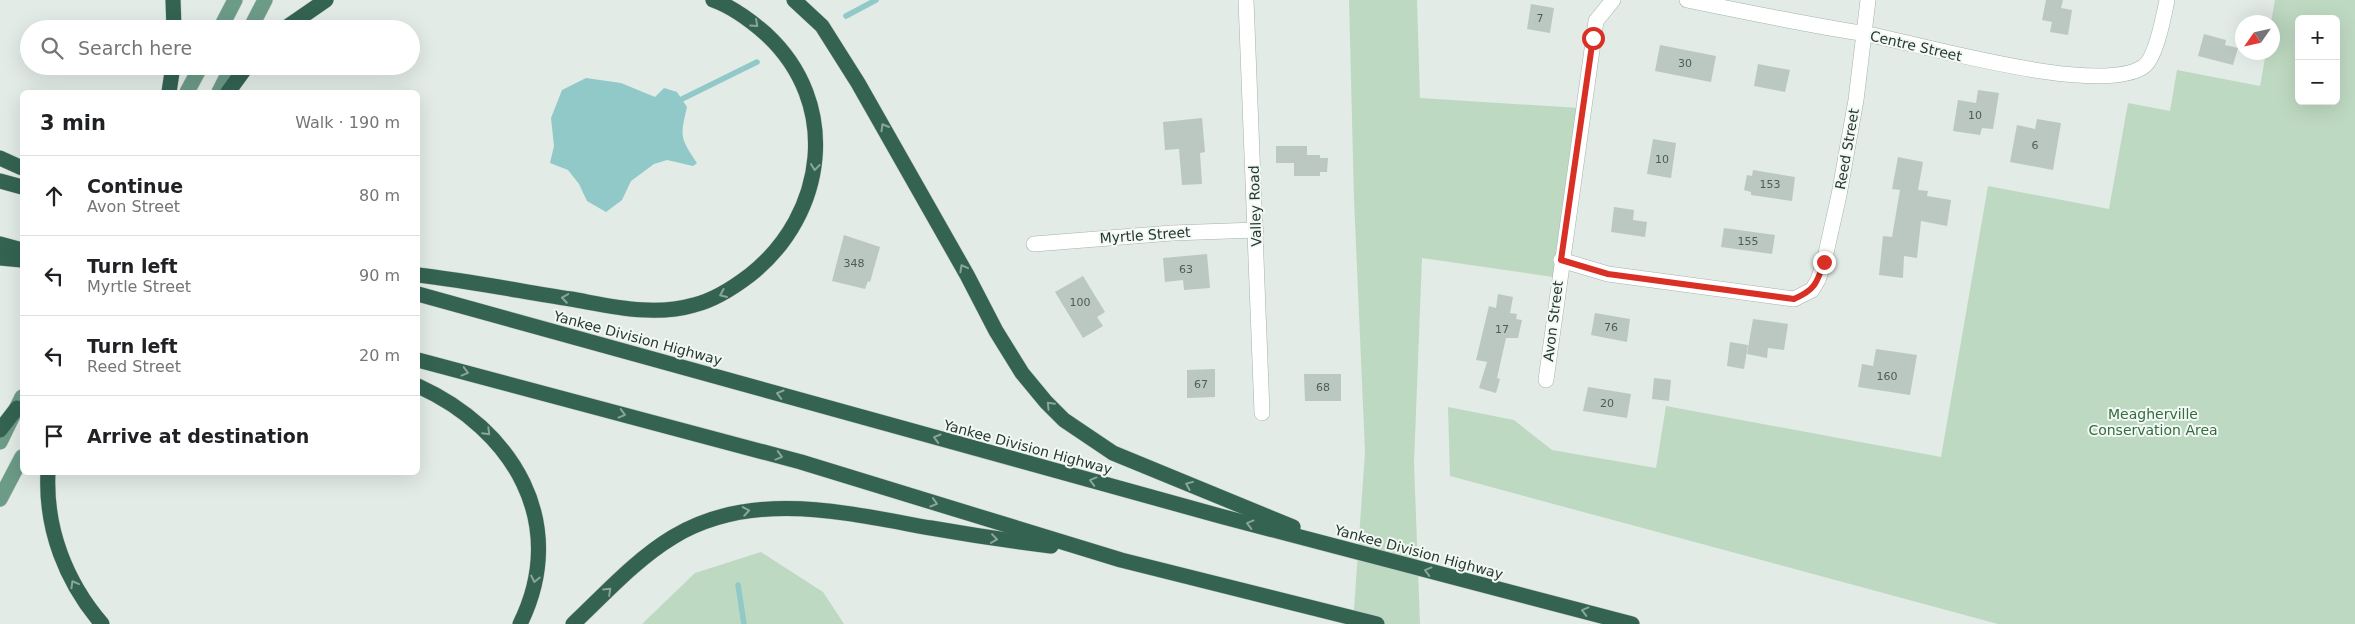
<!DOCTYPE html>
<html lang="en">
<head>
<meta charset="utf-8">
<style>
  body { margin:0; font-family:"DejaVu Sans",sans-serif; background:#f6f6f6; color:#202124 }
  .controls { position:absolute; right:15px; top:15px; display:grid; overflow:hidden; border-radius:8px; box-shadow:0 5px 20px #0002 }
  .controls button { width:45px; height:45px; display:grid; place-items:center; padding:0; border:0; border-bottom:1px solid #e0e0e0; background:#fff; color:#202124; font:25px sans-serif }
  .compass { position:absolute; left:2235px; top:15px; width:45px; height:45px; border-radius:50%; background:#fff; box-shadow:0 5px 20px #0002; rotate:236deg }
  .stop { position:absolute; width:15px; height:15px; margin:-11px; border:4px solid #d93025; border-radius:50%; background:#fff }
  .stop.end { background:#d93025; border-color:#fff; box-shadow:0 1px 5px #0008 }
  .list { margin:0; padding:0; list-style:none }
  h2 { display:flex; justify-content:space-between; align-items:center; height:65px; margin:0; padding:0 20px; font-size:21px }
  h2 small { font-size:16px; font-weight:400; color:#757577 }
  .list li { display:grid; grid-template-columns:32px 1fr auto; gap:15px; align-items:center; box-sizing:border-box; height:80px; padding:0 20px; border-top:1px solid #e0e0e0 }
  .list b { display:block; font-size:19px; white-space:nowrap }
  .list p { margin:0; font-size:16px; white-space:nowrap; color:#757577 }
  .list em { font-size:16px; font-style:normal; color:#757577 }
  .icon { flex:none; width:28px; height:28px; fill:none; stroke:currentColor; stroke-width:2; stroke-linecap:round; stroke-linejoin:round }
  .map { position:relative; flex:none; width:2355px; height:624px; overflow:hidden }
  .search { position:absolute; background:#fff; box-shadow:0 5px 20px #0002; left:20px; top:20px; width:400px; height:55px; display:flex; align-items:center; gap:12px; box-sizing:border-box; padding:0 18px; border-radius:28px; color:#757577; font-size:19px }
  .panel { position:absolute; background:#fff; box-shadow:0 5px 20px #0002; left:20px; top:90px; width:400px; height:385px; border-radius:8px }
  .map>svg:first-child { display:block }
  .green { fill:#bed9c1; fill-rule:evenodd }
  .water { fill:#91c9c9 }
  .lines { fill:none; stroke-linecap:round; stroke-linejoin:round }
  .stream { stroke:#91c9c9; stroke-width:5.5 }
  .building { fill:#bbc8c1 }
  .minor-casing { stroke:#a5b2ac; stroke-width:16 }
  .major-casing { stroke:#c2c8c5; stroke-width:16 }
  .highway-casing { stroke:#c2c8c5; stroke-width:16 }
  .minor { stroke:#fff; stroke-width:15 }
  .major { stroke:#6c9b88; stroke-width:15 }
  .highway { stroke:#346352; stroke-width:15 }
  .oneway { stroke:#8aa69b }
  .route { stroke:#d93025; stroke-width:6 }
  .labels { text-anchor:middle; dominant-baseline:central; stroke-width:4; stroke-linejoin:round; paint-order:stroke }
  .number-label { font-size:11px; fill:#4a5e55 }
  .street-label { font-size:14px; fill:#243a31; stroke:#f3f8f4 }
  .park-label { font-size:14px; fill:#336c40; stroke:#f3f8f4 }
</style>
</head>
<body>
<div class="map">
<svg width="2355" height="624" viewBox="0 0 2355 624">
  <rect width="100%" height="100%" fill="#e2ebe6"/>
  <g class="green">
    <polygon points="1349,0 1417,0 1420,98 1580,108 1553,277 1422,258 1414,463 1420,624 1353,624 1365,452 1354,199"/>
    <path d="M2275 0H2355V624H1998L1450 476 1448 407 1514 420 1552 450 1656 468 1666 406 1941 457 1988 186 2109 209 2128 103 2170 111 2177 70 2260 86 2266 53 2272 52 2271 22ZM2299 19H2336V101H2299Z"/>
    <polygon points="761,552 823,592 844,624 642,624 695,573"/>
  </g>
  <path class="water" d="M586 78 621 83 655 97 664 88 677 92 687 107C680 136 680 138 697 163L693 166 667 160 654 164 631 181 622 200 606 212 587 201 579 184 568 170 550 163 554 146 551 118 562 90Z"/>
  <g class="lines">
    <g class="stream">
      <polyline points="846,16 876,0"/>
      <polyline points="682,99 757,62"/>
      <polyline points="738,585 744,624"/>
    </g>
  </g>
  <g class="building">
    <polygon points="2046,0 2063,0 2061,8 2072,10 2068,35 2050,32 2052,22 2042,20"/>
    <polygon points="1531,4 1554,8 1550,33 1527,29"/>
    <polygon points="2204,34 2226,40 2225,45 2238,48 2233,65 2198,56"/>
    <polygon points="1660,45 1716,56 1711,82 1655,71"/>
    <polygon points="1758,64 1790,70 1785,92 1754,86"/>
    <polygon points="1978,90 1999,93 1993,129 1982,128 1980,135 1953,131 1958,100 1976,103"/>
    <polygon points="1202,118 1205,152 1200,153 1202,184 1182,185 1179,149 1165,150 1163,122"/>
    <polygon points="2037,119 2061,123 2053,170 2010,162 2017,125 2035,129"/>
    <polygon points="1653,139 1676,143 1671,178 1647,174"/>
    <polygon points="1276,146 1307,146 1307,155 1320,155 1320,158 1328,158 1327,172 1320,172 1320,176 1294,176 1294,163 1276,163"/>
    <polygon points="1898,157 1923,162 1918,190 1928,191 1927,196 1951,200 1947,226 1921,221 1917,258 1904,256 1903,278 1879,275 1883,236 1892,237 1900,190 1892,189"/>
    <polygon points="1753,170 1795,177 1792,201 1751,195 1751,192 1744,190 1747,175 1752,176"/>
    <polygon points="1614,207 1634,210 1633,220 1647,222 1645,237 1611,232"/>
    <polygon points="1724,228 1775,235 1772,254 1721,247"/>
    <polygon points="844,235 880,247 870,282 868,281 865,289 832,281"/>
    <polygon points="1207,254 1210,288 1184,290 1183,280 1165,282 1163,258"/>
    <polygon points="1083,276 1105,312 1097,317 1103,326 1083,338 1055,292"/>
    <polygon points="1498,294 1513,297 1510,313 1517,314 1516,319 1522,320 1518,338 1506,338 1497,378 1500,379 1496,393 1479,388 1487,362 1476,360 1489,306 1496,308"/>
    <polygon points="1595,313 1630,319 1627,342 1591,335"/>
    <polygon points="1753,319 1788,324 1784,350 1768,348 1767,358 1747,354"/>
    <polygon points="1730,342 1748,345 1744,369 1727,366"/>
    <polygon points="1876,349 1917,355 1910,395 1858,387 1862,364 1873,366"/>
    <polygon points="1215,369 1215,397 1187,398 1187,370"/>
    <polygon points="1304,374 1341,374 1341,401 1305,401"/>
    <polygon points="1654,378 1671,380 1669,401 1652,399"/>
    <polygon points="1588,387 1631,394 1627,418 1583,411"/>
  </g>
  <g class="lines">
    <g class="minor-casing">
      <g id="minor">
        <polyline points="1246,0 1262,413"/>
        <path d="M1687 0C1745 12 1803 24 1861 33 1919 43 2096 97 2143 67 2156 59 2164 15 2167 0"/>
        <polyline points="1034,244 1172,233 1256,230"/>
        <polyline points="1561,260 1608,274 1794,299 1812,290 1818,280 1824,262 1839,195 1856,100 1868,0"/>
        <polyline points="1546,380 1596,21 1613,0"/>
      </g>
    </g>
    <g class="major-casing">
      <g id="major">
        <polyline points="220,29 235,0"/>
        <polyline points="250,29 265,0"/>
        <polyline points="187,92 201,66"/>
        <polyline points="219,92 232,66"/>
        <polyline points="0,442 22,397"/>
        <polyline points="0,499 22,457"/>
      </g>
    </g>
    <g class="highway-casing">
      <g id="highway">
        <polyline points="173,0 174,29"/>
        <polyline points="794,0 822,26 858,83 967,275 996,331 1022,373 1046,402 1064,420 1113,453 1293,527"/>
        <polyline points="284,29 326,0"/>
        <polyline points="169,92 173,66"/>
        <polyline points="228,92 247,66"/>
        <polyline points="0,158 22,168"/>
        <polyline points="0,181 22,187"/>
        <polyline points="0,244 22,250"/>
        <polyline points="0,258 22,260"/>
        <path d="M418 275C469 281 520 291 571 299 611 306 653 317 694 305 715 300 733 288 750 275 827 214 841 103 766 34 750 20 733 7 713 0"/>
        <polyline points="418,294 1220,516 1632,624"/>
        <polyline points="418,360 801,462 1121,560 1377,624"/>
        <path d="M418 386C513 429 570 523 520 624"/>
        <polyline points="0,430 17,408"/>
        <path d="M48 472C45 529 66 582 102 624"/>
        <path d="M573 624C604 595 635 560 673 537 752 489 846 513 931 528 971 535 1011 541 1051 546"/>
      </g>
    </g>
    <use href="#minor" class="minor"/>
    <use href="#major" class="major"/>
    <use href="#highway" class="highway"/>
  </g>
  <defs><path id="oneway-chevron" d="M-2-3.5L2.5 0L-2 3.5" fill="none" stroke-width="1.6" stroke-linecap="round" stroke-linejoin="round" transform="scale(1.25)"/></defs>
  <g class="oneway">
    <use href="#oneway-chevron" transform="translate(755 24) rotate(42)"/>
    <use href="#oneway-chevron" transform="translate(884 127) rotate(-120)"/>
    <use href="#oneway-chevron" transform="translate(815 167) rotate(97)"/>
    <use href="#oneway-chevron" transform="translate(963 268) rotate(-119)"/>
    <use href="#oneway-chevron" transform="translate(723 294) rotate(157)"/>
    <use href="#oneway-chevron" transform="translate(565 298) rotate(-171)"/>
    <use href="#oneway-chevron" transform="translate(465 372) rotate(15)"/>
    <use href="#oneway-chevron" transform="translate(780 394) rotate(-164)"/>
    <use href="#oneway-chevron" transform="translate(1050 405) rotate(-134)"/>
    <use href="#oneway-chevron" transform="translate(622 414) rotate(15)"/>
    <use href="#oneway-chevron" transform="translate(487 432) rotate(45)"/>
    <use href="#oneway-chevron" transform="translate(937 438) rotate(-164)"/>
    <use href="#oneway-chevron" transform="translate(779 456) rotate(15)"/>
    <use href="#oneway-chevron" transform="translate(1093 481) rotate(-165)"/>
    <use href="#oneway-chevron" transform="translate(1189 485) rotate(-158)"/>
    <use href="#oneway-chevron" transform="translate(934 503) rotate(17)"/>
    <use href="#oneway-chevron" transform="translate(746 511) rotate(-10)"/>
    <use href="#oneway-chevron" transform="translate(1250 524) rotate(-165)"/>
    <use href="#oneway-chevron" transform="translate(994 539) rotate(8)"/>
    <use href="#oneway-chevron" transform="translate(1428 571) rotate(-165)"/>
    <use href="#oneway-chevron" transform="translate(535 579) rotate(102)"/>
    <use href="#oneway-chevron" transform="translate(74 584) rotate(-119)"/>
    <use href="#oneway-chevron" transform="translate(608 591) rotate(-43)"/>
    <use href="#oneway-chevron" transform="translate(1585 611) rotate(-165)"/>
  </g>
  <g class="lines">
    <path class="route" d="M1593 38 1561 260 1608 274 1794 299C1815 290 1817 283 1824 262"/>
  </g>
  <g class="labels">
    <g class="number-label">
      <text x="1540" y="18">7</text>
      <text x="1685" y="63">30</text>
      <text x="1975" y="115">10</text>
      <text x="2035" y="145">6</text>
      <text x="1662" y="159">10</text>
      <text x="1770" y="184">153</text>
      <text x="1748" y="241">155</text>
      <text x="854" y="263">348</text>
      <text x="1186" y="269">63</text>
      <text x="1080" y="302">100</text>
      <text x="1611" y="327">76</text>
      <text x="1502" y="329">17</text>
      <text x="1887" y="376">160</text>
      <text x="1201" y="384">67</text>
      <text x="1323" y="387">68</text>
      <text x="1607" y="403">20</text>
    </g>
    <g class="street-label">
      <text transform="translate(1916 46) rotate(13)">Centre Street</text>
      <text transform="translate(1847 149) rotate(-80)">Reed Street</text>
      <text transform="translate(1255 206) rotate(-92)">Valley Road</text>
      <text transform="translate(1145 235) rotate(-4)">Myrtle Street</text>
      <text transform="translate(1553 321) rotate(-83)">Avon Street</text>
      <text transform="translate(638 338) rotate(15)">Yankee Division Highway</text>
      <text transform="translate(1028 447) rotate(15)">Yankee Division Highway</text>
      <text transform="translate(1419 552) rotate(15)">Yankee Division Highway</text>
    </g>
    <g class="park-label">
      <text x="2153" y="414">Meagherville<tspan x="2153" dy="16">Conservation Area</tspan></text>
    </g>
  </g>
</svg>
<div class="controls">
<button>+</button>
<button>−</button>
</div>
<svg class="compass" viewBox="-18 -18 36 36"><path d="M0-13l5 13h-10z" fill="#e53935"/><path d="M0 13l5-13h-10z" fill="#757577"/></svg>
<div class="stop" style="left:1593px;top:38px"></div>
<div class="stop end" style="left:1824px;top:262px"></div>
<div class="search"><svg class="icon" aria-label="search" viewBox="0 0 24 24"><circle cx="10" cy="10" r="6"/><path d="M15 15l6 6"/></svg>Search here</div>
<section class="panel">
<h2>3 min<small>Walk · 190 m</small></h2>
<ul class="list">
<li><svg class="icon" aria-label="ahead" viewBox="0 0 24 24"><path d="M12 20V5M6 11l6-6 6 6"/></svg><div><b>Continue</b><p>Avon Street</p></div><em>80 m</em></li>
<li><svg class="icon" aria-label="left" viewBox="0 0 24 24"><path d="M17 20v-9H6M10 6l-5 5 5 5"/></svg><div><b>Turn left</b><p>Myrtle Street</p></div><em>90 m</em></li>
<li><svg class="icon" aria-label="left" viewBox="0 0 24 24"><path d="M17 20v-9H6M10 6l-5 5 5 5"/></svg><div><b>Turn left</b><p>Reed Street</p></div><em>20 m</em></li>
<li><svg class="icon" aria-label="arrive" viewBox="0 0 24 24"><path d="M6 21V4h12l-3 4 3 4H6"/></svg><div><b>Arrive at destination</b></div></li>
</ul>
</section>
</div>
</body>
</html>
